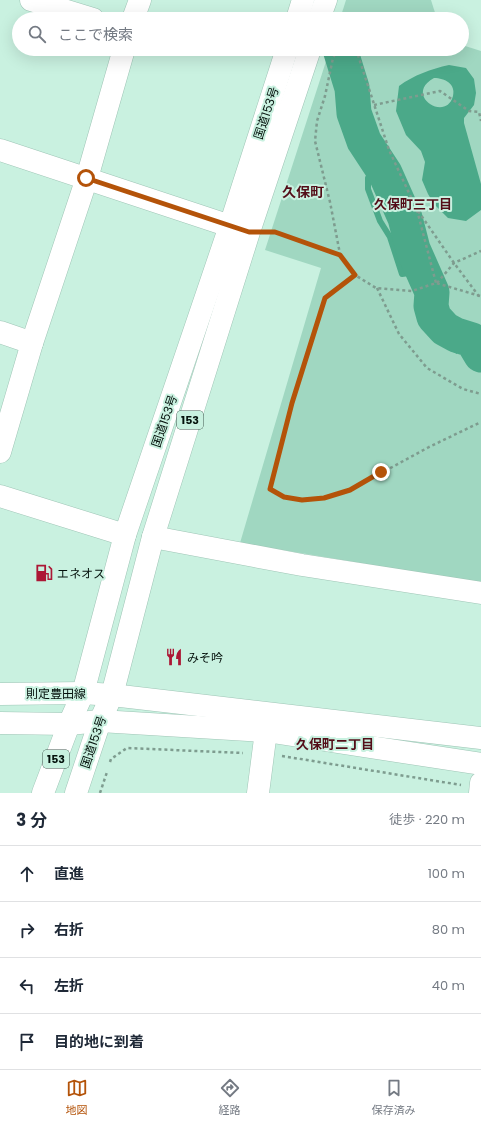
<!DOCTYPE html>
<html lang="ja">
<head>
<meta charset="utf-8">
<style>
  body { margin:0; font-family:Poppins,"Noto Sans JP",sans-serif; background:#f6f6f7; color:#1f2937 }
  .stop { position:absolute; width:12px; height:12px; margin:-9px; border:3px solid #b45309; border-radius:50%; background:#fff }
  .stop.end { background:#b45309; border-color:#fff; box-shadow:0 1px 4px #0008 }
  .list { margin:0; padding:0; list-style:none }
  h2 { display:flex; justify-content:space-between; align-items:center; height:52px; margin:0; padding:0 16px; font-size:17px }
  h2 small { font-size:13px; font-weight:400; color:#747a83 }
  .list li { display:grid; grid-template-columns:26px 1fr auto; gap:12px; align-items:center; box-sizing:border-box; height:56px; padding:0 16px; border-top:1px solid #e0e1e3 }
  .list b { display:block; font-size:15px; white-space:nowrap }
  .list em { font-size:13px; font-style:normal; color:#747a83 }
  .icon { flex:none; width:22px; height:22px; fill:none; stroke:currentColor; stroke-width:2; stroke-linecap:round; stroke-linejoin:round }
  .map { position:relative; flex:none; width:481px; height:793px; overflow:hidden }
  .search { position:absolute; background:#fff; box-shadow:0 4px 16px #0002; left:12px; right:12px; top:12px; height:44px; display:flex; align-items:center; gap:10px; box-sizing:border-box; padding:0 14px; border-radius:22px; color:#747a83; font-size:15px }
  .sheet { height:276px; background:#fff }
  nav { display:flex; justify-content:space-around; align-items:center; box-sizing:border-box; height:56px; border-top:1px solid #e0e1e3; background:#fff; font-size:11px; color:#747a83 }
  nav a { display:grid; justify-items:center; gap:2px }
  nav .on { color:#b45309 }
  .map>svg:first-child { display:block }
  .green { fill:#a0d7c1 }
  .water { fill:#4ba989; fill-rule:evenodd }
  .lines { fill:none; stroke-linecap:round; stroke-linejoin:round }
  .stream { stroke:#4ba989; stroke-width:6 }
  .river { stroke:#4ba989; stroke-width:35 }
  .street-casing { stroke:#9fc5b6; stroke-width:23 }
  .secondary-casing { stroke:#9fc5b6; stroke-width:23 }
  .highway-casing { stroke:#9fc5b6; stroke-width:23 }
  .path { stroke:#7e9c8f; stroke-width:2.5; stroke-dasharray:3 3; stroke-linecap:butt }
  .street { stroke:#fff; stroke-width:22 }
  .secondary { stroke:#fff; stroke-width:22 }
  .highway { stroke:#fff; stroke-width:22 }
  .route { stroke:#b45309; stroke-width:5 }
  .labels { text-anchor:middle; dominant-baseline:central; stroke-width:4; stroke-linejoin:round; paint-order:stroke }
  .shield { fill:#c9f1e0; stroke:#3f544c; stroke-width:1 }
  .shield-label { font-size:11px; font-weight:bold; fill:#04110c }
  .street-label { font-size:12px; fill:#04110c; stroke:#c9f1e0 }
  .poi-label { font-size:12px; fill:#04110c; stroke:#c9f1e0; text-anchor:start }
  .neighbourhood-label { font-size:13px; font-weight:bold; fill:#530d18; stroke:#c9f1e0 }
  .quarter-label { font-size:14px; font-weight:bold; fill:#530d18; stroke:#c9f1e0 }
</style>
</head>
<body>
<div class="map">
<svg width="481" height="793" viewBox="0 0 481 793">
  <rect width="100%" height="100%" fill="#c9f1e0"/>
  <g class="green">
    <polygon points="346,0 431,0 437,19 340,19"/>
    <polygon points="462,45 481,51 481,583 240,543 321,268 265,250 330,49 462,49"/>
  </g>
  <g class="water">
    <path d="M449 65 466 68 474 79 476 93 474 105 464 118V123L481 184V210L466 221 448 218 434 204 428 194 422 180 425 162 421 151 406 135 396 111 399 86C414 75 431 69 449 65ZM434 78C445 78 456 84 453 96 446 123 403 95 434 78Z"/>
    <path d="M421 300H427C431 306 431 312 434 317 440 327 450 333 459 337L457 354C435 342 416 332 417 304Z"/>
  </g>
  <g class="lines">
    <polyline class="stream" points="379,164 373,169 368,178 368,189 380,221 390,237 402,274 422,271"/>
    <polyline class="river" points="340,49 352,88 354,113 364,141 385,173 405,218 413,249 432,292 431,306 434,317 445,329 456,335 472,340 481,355"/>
    <g class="street-casing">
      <g id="street">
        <polyline points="31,0 93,19"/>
        <polyline points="133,19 140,0"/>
        <polyline points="0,332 32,343"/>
        <polyline points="0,452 32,343 87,178 124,49"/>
        <polyline points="153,537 302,565 481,593"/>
        <polyline points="258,793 266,731"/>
        <polyline points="480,793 481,783"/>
      </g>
    </g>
    <g class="secondary-casing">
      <g id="secondary">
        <polyline points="0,150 248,232"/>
        <polyline points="0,496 125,535"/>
        <polyline points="0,694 83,693 112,695 481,738"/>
        <polyline points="0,723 69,724 100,721 266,731 481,764"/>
      </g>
    </g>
    <g class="highway-casing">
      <g id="highway">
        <polyline points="297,19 303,0"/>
        <polyline points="319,19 326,0"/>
        <polyline points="43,793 69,724 83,693 125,535 230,226 287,49"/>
        <polyline points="76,793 100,721 112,695 153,537 249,232 310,49"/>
      </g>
    </g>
    <g class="path">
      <polyline points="338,49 333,58 325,96 317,121 315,141 330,202 340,254"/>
      <polyline points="356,49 389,150 416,208 454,263 481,299"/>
      <polyline points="374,105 440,91 469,111 479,112 481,121"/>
      <polyline points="417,210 436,283"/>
      <polyline points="270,232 275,232 340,255 355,275 376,288 412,291 436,283 480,296"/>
      <polyline points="355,275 325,298 292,403 270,489 284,497 301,500 324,498 350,490 429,447 481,422"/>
      <polyline points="437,283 454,263 481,251"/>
      <polyline points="377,288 399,334 427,368 463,389 481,394"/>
      <polyline points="282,756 461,785"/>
      <polyline points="110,762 111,759 127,748 243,753"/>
      <polyline points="100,793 107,772"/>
    </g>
    <use href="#street" class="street"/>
    <use href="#secondary" class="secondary"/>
    <use href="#highway" class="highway"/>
  </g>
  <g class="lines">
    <polyline class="route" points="86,178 249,232 275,232 340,255 355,275 325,298 292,403 270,489 284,497 302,500 324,498 350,490 381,472"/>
  </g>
  <defs>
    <g id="fuel-bare" transform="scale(1.38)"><path d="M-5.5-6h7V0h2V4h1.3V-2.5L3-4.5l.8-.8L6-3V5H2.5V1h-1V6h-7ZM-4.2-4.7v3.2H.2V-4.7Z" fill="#ac1735" stroke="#c9f1e0" stroke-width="2.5" paint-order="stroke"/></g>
    <g id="restaurant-bare" transform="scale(1.38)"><path d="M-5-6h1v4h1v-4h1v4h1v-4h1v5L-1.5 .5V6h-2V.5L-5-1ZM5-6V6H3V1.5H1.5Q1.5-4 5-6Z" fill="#ac1735" stroke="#c9f1e0" stroke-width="2.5" paint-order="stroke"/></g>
  </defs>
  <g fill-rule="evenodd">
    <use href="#fuel-bare" x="44" y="573"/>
    <use href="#restaurant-bare" x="174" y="657"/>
  </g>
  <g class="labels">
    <g class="shield">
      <rect x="177" y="411" width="26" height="18" rx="3"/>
      <rect x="43" y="750" width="26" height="18" rx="3"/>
    </g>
    <g class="shield-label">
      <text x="190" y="420">153</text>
      <text x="56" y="759">153</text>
    </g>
    <g class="street-label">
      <text transform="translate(266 113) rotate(-72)">国道153号</text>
      <text transform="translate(164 421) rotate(-71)">国道153号</text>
      <text x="56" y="693">則定豊田線</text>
      <text transform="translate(93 742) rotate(-71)">国道153号</text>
    </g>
    <g class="poi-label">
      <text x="57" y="573">エネオス</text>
      <text x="187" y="657">みそ吟</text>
    </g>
    <g class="neighbourhood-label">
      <text x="413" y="204">久保町三丁目</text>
      <text x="335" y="744">久保町二丁目</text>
    </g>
    <g class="quarter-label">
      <text x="303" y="192">久保町</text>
    </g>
  </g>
</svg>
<div class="stop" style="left:86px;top:178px"></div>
<div class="stop end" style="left:381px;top:472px"></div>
<div class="search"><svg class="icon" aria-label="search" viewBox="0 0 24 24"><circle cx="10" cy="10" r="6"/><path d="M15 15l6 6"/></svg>ここで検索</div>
</div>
<section class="sheet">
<h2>3 分<small>徒歩 · 220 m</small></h2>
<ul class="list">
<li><svg class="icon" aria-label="ahead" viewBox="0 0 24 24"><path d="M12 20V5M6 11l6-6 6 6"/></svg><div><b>直進</b></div><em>100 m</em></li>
<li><svg class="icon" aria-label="right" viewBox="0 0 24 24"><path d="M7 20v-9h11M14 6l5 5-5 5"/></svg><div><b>右折</b></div><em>80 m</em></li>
<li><svg class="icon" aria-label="left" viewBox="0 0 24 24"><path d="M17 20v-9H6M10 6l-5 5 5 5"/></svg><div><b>左折</b></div><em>40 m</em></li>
<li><svg class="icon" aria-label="arrive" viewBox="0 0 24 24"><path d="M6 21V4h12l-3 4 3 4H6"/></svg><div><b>目的地に到着</b></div></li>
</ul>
</section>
<nav>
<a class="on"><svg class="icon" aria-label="map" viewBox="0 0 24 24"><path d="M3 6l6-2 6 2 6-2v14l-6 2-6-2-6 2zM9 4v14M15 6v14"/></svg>地図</a>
<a><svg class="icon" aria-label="directions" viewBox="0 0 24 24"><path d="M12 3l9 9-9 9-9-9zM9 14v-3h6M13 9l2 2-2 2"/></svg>経路</a>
<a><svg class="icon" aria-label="saved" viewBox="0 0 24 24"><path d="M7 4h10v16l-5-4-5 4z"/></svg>保存済み</a>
</nav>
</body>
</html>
